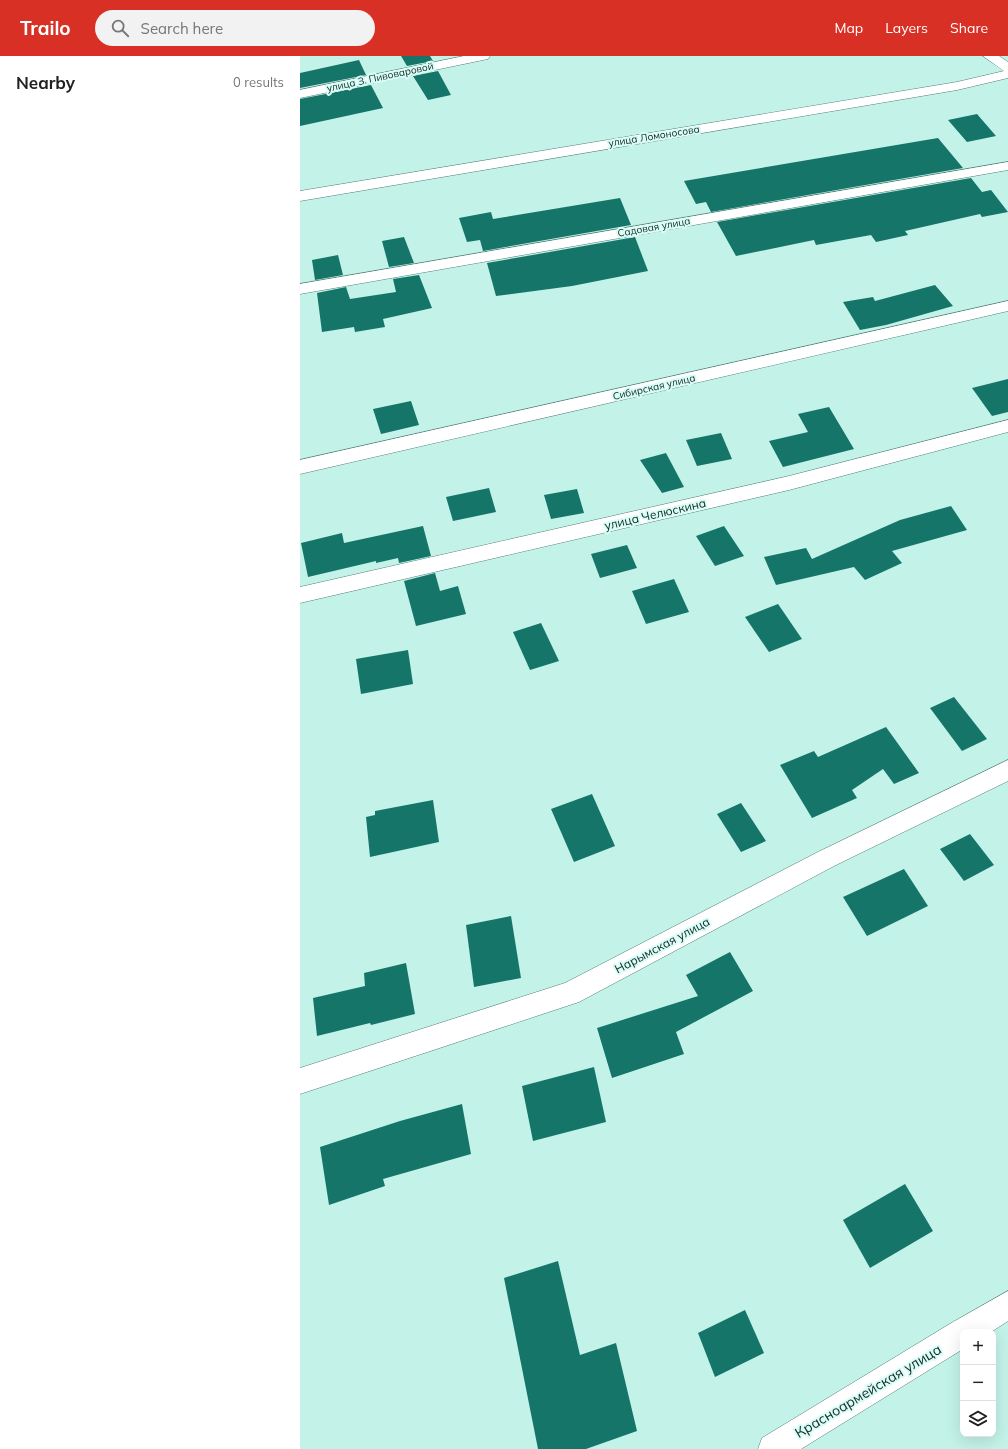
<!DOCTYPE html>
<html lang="en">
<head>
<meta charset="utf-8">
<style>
  body { margin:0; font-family:Mulish,sans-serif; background:#f2f2f2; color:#222 }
  .controls { position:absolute; right:12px; bottom:12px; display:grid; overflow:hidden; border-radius:8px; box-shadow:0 4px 16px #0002 }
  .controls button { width:36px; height:36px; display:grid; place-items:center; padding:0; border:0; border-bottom:1px solid #e0e0e0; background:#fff; color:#222; font:20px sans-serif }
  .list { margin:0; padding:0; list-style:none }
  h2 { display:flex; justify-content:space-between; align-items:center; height:52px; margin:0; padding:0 16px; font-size:17px }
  h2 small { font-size:13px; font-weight:400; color:#767676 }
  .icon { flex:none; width:22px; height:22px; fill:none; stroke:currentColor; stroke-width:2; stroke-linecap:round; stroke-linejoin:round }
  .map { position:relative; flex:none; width:708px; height:1393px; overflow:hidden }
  header { display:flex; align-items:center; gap:24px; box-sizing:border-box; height:56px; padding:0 20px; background:#d93025; color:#fff }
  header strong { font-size:19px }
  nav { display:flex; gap:22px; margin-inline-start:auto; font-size:14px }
  .search { width:280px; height:36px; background:#f2f2f2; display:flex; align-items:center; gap:10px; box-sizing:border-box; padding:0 14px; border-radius:22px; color:#767676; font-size:15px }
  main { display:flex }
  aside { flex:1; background:#fff }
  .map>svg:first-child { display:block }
  .building { fill:#157569 }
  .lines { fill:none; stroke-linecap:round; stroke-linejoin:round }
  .minor-casing { stroke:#537e76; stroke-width:1 }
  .major-casing { stroke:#537e76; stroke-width:1 }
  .minor { fill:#fff; fill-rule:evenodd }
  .major { fill:#fff; fill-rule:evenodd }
  .labels { text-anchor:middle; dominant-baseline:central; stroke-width:4; stroke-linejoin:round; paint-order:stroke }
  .far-street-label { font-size:10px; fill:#152724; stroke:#d8fdf6 }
  .street-label { font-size:12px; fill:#152724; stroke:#d8fdf6 }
  .near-street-label { font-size:14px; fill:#152724; stroke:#d8fdf6 }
</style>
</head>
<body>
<header>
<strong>Trailo</strong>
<div class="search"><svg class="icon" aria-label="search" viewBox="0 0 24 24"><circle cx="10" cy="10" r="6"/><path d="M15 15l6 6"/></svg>Search here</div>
<nav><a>Map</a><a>Layers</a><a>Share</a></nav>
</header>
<main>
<aside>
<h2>Nearby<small>0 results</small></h2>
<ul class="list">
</ul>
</aside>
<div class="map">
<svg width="708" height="1393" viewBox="0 0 708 1393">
  <rect width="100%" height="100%" fill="#c3f2e9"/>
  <g class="building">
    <polygon points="101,0 130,0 133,5 107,10"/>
    <polygon points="59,4 66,19 0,32 0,17"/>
    <polygon points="138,15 151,39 128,44 113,20"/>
    <polygon points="71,29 83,52 0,70 0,43"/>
    <polygon points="677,58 696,80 667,86 648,64"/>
    <polygon points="638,82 663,112 411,156 406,146 396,148 384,125"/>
    <polygon points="671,122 682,136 691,134 708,156 682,161 680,158 605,175 608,179 576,186 571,179 516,189 514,184 436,200 417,166"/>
    <polygon points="320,142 331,169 183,195 180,184 167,186 159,162 191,156 193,163"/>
    <polygon points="104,181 114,207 89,211 82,185"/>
    <polygon points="335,181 348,215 272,230 196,240 187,207"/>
    <polygon points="38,199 43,219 15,224 12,204"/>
    <polygon points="119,219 132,252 83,263 85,271 55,276 54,271 22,276 17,237 46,231 50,243 96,236 93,223"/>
    <polygon points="635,229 653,250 586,269 560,274 543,246 573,241 575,245"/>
    <polygon points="708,323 708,356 692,360 672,332"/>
    <polygon points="111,345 119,369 81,378 73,353"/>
    <polygon points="529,351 554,393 483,411 469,385 508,376 498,358"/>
    <polygon points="421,377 432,403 397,410 386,384"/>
    <polygon points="366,397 384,431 362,437 340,404"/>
    <polygon points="189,432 196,456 153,465 146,441"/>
    <polygon points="277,433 284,457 251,463 244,439"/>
    <polygon points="651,450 667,474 592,495 602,507 565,524 554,511 476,529 464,501 506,492 512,503 600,464"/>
    <polygon points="123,470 131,500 99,507 98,502 76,507 76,505 8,521 1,487 42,477 44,487"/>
    <polygon points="424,470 444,500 415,510 396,480"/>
    <polygon points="327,489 337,512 300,522 291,498"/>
    <polygon points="135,517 140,535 158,530 166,558 116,570 104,525"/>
    <polygon points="374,523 389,556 346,568 332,535"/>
    <polygon points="478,548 502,583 469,596 445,561"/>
    <polygon points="241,567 259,605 230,614 213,576"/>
    <polygon points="108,594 113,628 61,638 56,603"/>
    <polygon points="654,641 687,683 662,695 630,652"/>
    <polygon points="586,671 619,717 594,728 583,713 552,734 557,742 512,762 480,709 514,695 518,701"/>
    <polygon points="292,738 315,790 274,806 251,753"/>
    <polygon points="133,744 139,786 70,801 66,761 75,759 75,755"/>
    <polygon points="441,747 466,785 441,796 417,758"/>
    <polygon points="670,778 694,809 664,825 640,793"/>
    <polygon points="604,813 628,850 567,880 543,841"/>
    <polygon points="211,860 221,922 174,931 166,869"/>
    <polygon points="430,896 453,935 376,976 384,998 312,1022 297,972 398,940 386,919"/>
    <polygon points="106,907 115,958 71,969 70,967 17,980 13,942 65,930 64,917"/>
    <polygon points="294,1011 306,1066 233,1085 222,1030"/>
    <polygon points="162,1048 171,1098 83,1123 85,1130 29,1149 20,1091 100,1065"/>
    <polygon points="605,1128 633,1175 570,1212 543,1164"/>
    <polygon points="258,1205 280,1299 316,1287 337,1375 286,1393 238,1393 204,1222"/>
    <polygon points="445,1254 464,1297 415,1321 398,1277"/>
  </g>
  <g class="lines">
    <g class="minor-casing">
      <g id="minor">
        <polygon points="164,0 190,0 188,3 183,4 0,42 0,34"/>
        <polygon points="683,0 699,0 708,6 708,22 657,34 0,145 0,135 657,26 704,15"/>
        <polygon points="708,106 708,114 0,238 0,228"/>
        <polygon points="708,245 708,255 0,418 0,404"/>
        <polygon points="708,364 708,376 489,434 0,547 0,531 489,420"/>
        <polygon points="708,704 708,725 534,810 279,946 0,1038 0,1012 265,927 518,796"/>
      </g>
    </g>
    <g class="major-casing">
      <polygon id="major" points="708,1235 708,1265 691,1276 663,1276 663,1293 501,1393 458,1393 462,1382 653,1266"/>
    </g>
    <use href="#minor" class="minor"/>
    <use href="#major" class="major"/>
  </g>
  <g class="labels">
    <g class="far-street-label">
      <text transform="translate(80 21) rotate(-12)">улица З. Пивоваровой</text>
      <text transform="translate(354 80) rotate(-9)">улица Ломоносова</text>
      <text transform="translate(354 171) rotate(-10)">Садовая улица</text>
      <text transform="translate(354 331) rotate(-13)">Сибирская улица</text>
    </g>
    <g class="street-label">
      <text transform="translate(355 458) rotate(-13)">улица Челюскина</text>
      <text transform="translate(362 889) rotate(-28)">Нарымская улица</text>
    </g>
    <g class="near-street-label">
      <text transform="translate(568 1335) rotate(-31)">Красноармейская улица</text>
    </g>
  </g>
</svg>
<div class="controls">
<button>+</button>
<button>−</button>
<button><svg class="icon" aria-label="layers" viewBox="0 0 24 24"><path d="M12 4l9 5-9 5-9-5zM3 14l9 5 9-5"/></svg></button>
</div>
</div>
</main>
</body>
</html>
